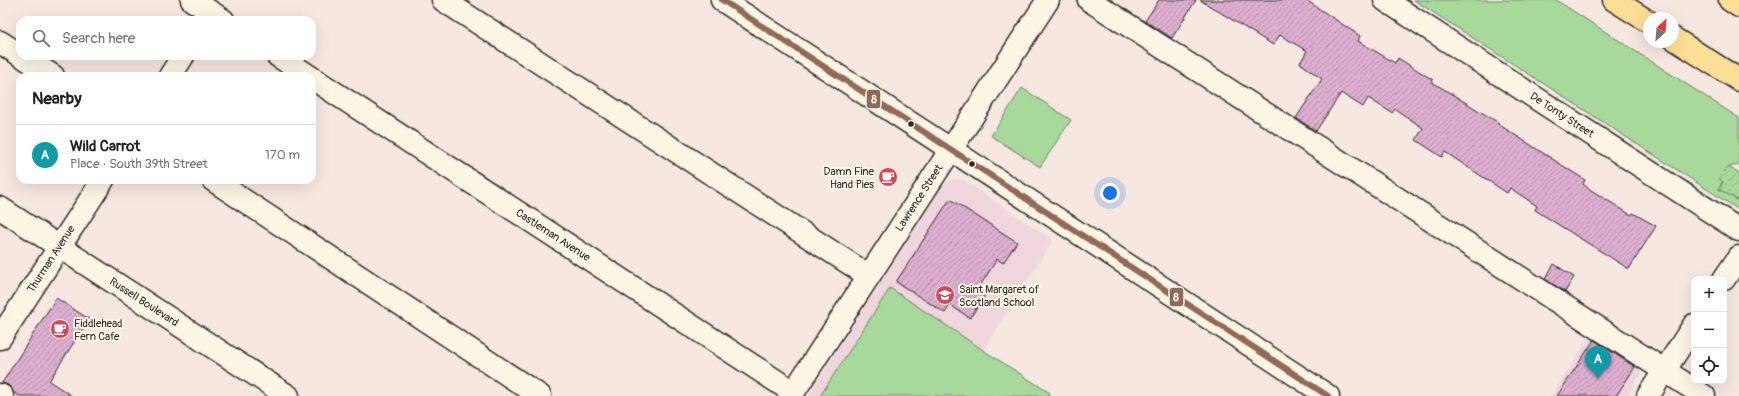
<!DOCTYPE html>
<html lang="en">
<head>
<meta charset="utf-8">
<style>
  body { margin:0; font-family:Pangolin,sans-serif; background:#f2f2f2; color:#222 }
  .controls { position:absolute; right:12px; bottom:12px; display:grid; overflow:hidden; border-radius:8px; box-shadow:0 4px 16px #0002 }
  .controls button { width:36px; height:36px; display:grid; place-items:center; padding:0; border:0; border-bottom:1px solid #e0e0e0; background:#fff; color:#222; font:20px sans-serif }
  .compass { position:absolute; left:1643px; top:12px; width:36px; height:36px; border-radius:50%; background:#fff; box-shadow:0 4px 16px #0002; rotate:26deg }
  .you { position:absolute; left:1110px; top:193px; width:14px; height:14px; margin:-10px; border:3px solid #fff; border-radius:50%; background:#1a73e8; box-shadow:0 0 0 6px #1a73e833 }
  .badge { display:grid; place-items:center; width:26px; height:26px; border-radius:50%; background:#0b8043; color:#fff; font-size:13px; font-weight:700 }
  .pin { position:absolute; translate:-50% -33px; filter:drop-shadow(0 1px 2px #0008) }
  .pin::after { content:''; position:absolute; top:21px; width:14px; height:12px; background:inherit; clip-path:polygon(0 0,100% 0,50% 100%) }
  .list { margin:0; padding:0; list-style:none }
  h2 { display:flex; justify-content:space-between; align-items:center; height:52px; margin:0; padding:0 16px; font-size:17px }
  h2 small { font-size:13px; font-weight:400; color:#767676 }
  .list li { display:grid; grid-template-columns:26px 1fr auto; gap:12px; align-items:center; box-sizing:border-box; height:60px; padding:0 16px; border-top:1px solid #e0e0e0 }
  .list b { display:block; font-size:15px; white-space:nowrap }
  .list p { margin:0; font-size:13px; white-space:nowrap; color:#767676 }
  .list em { font-size:13px; font-style:normal; color:#767676 }
  .icon { flex:none; width:22px; height:22px; fill:none; stroke:currentColor; stroke-width:2; stroke-linecap:round; stroke-linejoin:round }
  .map { position:relative; flex:none; width:1739px; height:396px; overflow:hidden }
  .search { position:absolute; background:#fff; box-shadow:0 4px 16px #0002; left:16px; top:16px; width:300px; height:44px; display:flex; align-items:center; gap:10px; box-sizing:border-box; padding:0 14px; border-radius:12px; color:#767676; font-size:15px }
  .panel { position:absolute; background:#fff; box-shadow:0 4px 16px #0002; left:16px; top:72px; width:300px; height:112px; border-radius:12px }
  .map>svg:first-child { display:block }
  .built { fill:#efd6dc }
  .green { fill:#a7d99b; stroke:#698263 }
  .garden { fill:url(#garden-furrows); stroke:#698263 }
  .building { fill:url(#building-hatch); stroke:#2b2b2b }
  .lines { fill:none; stroke-linecap:round; stroke-linejoin:round }
  .minor-casing { stroke:#2b2b2b; stroke-width:25 }
  .highway-casing { stroke:#2b2b2b; stroke-width:25 }
  .minor { stroke:#fcf5e5; stroke-width:22 }
  .highway { stroke:#fcde96; stroke-width:22 }
  .bus-1-casing { stroke:#fcf5e5; stroke-width:9 }
  .bus-1 { stroke:#916958; stroke-width:6 }
  .bus-dot { fill:#2b2b2b; stroke:#fcf5e5; stroke-width:1.5 }
  .labels { text-anchor:middle; dominant-baseline:central; stroke-width:4; stroke-linejoin:round; paint-order:stroke }
  .street-label { font-size:11px; fill:#2b2b2b; stroke:#fcf5e5 }
  .poi-label { font-size:11px; fill:#2b2b2b; stroke:#fcf5e5; text-anchor:start }
  .line-badge { stroke:#fcf5e5; stroke-width:1.5 }
  .badge-label { font-size:11px; text-anchor:middle; font-weight:bold; fill:#fff }
</style>
</head>
<body>
<div class="map">
<svg width="1739" height="396" viewBox="0 0 1739 396">
  <defs>
    <pattern id="garden-furrows" width="10" height="10" patternUnits="userSpaceOnUse"><rect width="10" height="10" fill="#a7d99b"/><path d="M-1 1l2-2M0 10L10 0M9 11l2-2" fill="none" stroke="#90ba86"/></pattern>
    <pattern id="building-hatch" width="6" height="6" patternUnits="userSpaceOnUse"><rect width="6" height="6" fill="#dfafd1"/><path d="M-1 1l2-2M0 6l6-6M5 7l2-2" fill="none" stroke="#b58faa"/></pattern>
  </defs>
  <rect width="100%" height="100%" fill="#f6e7e1"/>
  <filter id="ink" filterUnits="userSpaceOnUse"><feTurbulence type="fractalNoise" baseFrequency=".025" numOctaves="2"/><feDisplacementMap in="SourceGraphic" scale="8" xChannelSelector="R" yChannelSelector="G"/><feConvolveMatrix kernelMatrix="1 2 1 2 8 2 1 2 1" color-interpolation-filters="sRGB"/></filter>
  <g filter="url(#ink)">
    <g class="built">
      <polygon points="954,179 963,180 1053,240 983,350 1050,393 1048,396 808,396 942,186 948,181"/>
      <polygon points="1593,332 1646,367 1627,396 1551,396"/>
    </g>
    <g class="green">
      <polygon points="1414,0 1556,0 1739,118 1739,165 1729,167 1719,189 1737,200 1739,197 1739,210"/>
      <polygon points="1022,88 1071,120 1040,167 991,136"/>
      <polygon points="890,288 983,350 1050,393 1048,396 820,396"/>
    </g>
    <polygon class="garden" points="1729,167 1739,174 1739,197 1737,200 1719,189 1723,182 1718,178"/>
    <g class="building">
      <polygon points="1159,0 1196,0 1172,38 1145,21"/>
      <polygon points="1200,0 1306,0 1360,36 1358,41 1395,63 1398,58 1425,75 1433,80 1432,82 1499,123 1498,124 1585,180 1583,184 1591,190 1631,215 1633,213 1656,226 1629,269 1535,210 1537,206 1510,188 1507,193 1445,152 1442,157 1416,140 1423,128 1395,109 1392,113 1368,98 1363,107 1341,93 1316,131 1296,118 1322,79 1300,63 1307,51 1280,35 1273,45"/>
      <polygon points="950,199 1017,242 1003,263 997,259 978,289 986,294 970,318 950,305 945,313 896,282"/>
      <polygon points="1554,264 1574,277 1565,292 1545,279"/>
      <polygon points="56,298 89,319 49,381 72,396 19,396 13,392 8,385 2,383"/>
      <polygon points="1594,340 1635,367 1616,396 1557,396"/>
    </g>
    <g class="lines">
      <g class="minor-casing">
        <g id="minor">
          <polyline points="192,0 223,20"/>
          <polyline points="443,0 869,276"/>
          <polyline points="722,0 1328,396"/>
          <polyline points="1089,0 1704,396"/>
          <polyline points="1385,0 1739,230"/>
          <polyline points="0,42 20,55"/>
          <polyline points="22,56 53,76"/>
          <polyline points="278,56 309,76"/>
          <polyline points="170,76 183,56"/>
          <polyline points="312,78 793,392"/>
          <polyline points="213,180 540,396"/>
          <polyline points="0,208 288,396"/>
          <polyline points="1724,279 1739,257"/>
          <polyline points="0,338 103,180"/>
          <polyline points="0,395 2,396"/>
          <polyline points="791,396 1048,0"/>
          <polyline points="1648,396 1694,325"/>
        </g>
      </g>
      <g class="highway-casing">
        <g id="highway">
          <polyline points="1614,0 1649,22"/>
          <polyline points="1730,0 1739,6"/>
          <polyline points="1673,38 1739,80"/>
        </g>
      </g>
      <use href="#minor" class="minor"/>
      <use href="#highway" class="highway"/>
      <g class="bus-1-casing">
        <polyline id="bus-1" points="722,0 1328,396"/>
      </g>
      <use href="#bus-1" class="bus-1"/>
    </g>
  </g>
  <defs>
    <g id="cafe-disc" transform="scale(1)"><circle r="9.5" fill="#d1495b" stroke="#fcf5e5"/><path d="M-5.5-4.5H6V0H3Q3 3.5 0 3.5H-2.5Q-5.5 3.5-5.5 0ZM3-3.2v2h1.7v-2ZM-6 4.5H4V6H-6Z" fill="#fff"/></g>
    <g id="school-disc" transform="scale(1)"><circle r="9.5" fill="#d1495b" stroke="#fcf5e5"/><path d="M0-5L7-2L0 1L-7-2ZM-4 1L0 2.5L4 1V4Q0 6-4 4Z" fill="#fff"/></g>
  </defs>
  <g fill-rule="evenodd">
    <use href="#cafe-disc" x="888" y="177"/>
    <use href="#school-disc" x="945" y="295"/>
    <use href="#cafe-disc" x="60" y="329"/>
  </g>
  <g class="bus-dot">
    <circle cx="911" cy="124" r="3.5"/>
    <circle cx="972" cy="164" r="3.5"/>
  </g>
  <g class="labels">
    <g class="street-label">
      <text transform="translate(1562 115) rotate(33)">De Tonty Street</text>
      <text transform="translate(919 198) rotate(-57)">Lawrence Street</text>
      <text transform="translate(553 235) rotate(33)">Castleman Avenue</text>
      <text transform="translate(51 259) rotate(-57)">Thurman Avenue</text>
      <text transform="translate(144 302) rotate(33)">Russell Boulevard</text>
    </g>
    <g class="poi-label">
      <text x="874" y="171" text-anchor="end">Damn Fine<tspan x="874" dy="13">Hand Pies</tspan></text>
      <text x="959" y="289">Saint Margaret of<tspan x="959" dy="13">Scotland School</tspan></text>
      <text x="74" y="323">Fiddlehead<tspan x="74" dy="13">Fern Cafe</tspan></text>
    </g>
  </g>
  <g class="line-badge">
    <rect x="866" y="89" width="15" height="20" rx="4" fill="#916958"/>
    <rect x="1169" y="287" width="15" height="20" rx="4" fill="#916958"/>
  </g>
  <g class="badge-label">
    <text x="874" y="103">8</text>
    <text x="1176" y="301">8</text>
  </g>
</svg>
<div class="controls">
<button>+</button>
<button>−</button>
<button><svg class="icon" aria-label="locate" viewBox="0 0 24 24"><circle cx="12" cy="12" r="6"/><path d="M12 2v4M12 18v4M2 12h4M18 12h4"/></svg></button>
</div>
<svg class="compass" viewBox="-18 -18 36 36"><path d="M0-13l5 13h-10z" fill="#e53935"/><path d="M0 13l5-13h-10z" fill="#767676"/></svg>
<div class="you"></div>
<div class="pin badge" style="left:1598px;top:379px;background:#0f9aa8">A</div>
<div class="search"><svg class="icon" aria-label="search" viewBox="0 0 24 24"><circle cx="10" cy="10" r="6"/><path d="M15 15l6 6"/></svg>Search here</div>
<section class="panel">
<h2>Nearby<small></small></h2>
<ul class="list">
<li><span class="badge" style="background:#0f9aa8">A</span><div><b>Wild Carrot</b><p>Place · South 39th Street</p></div><em>170 m</em></li>
</ul>
</section>
</div>
</body>
</html>
